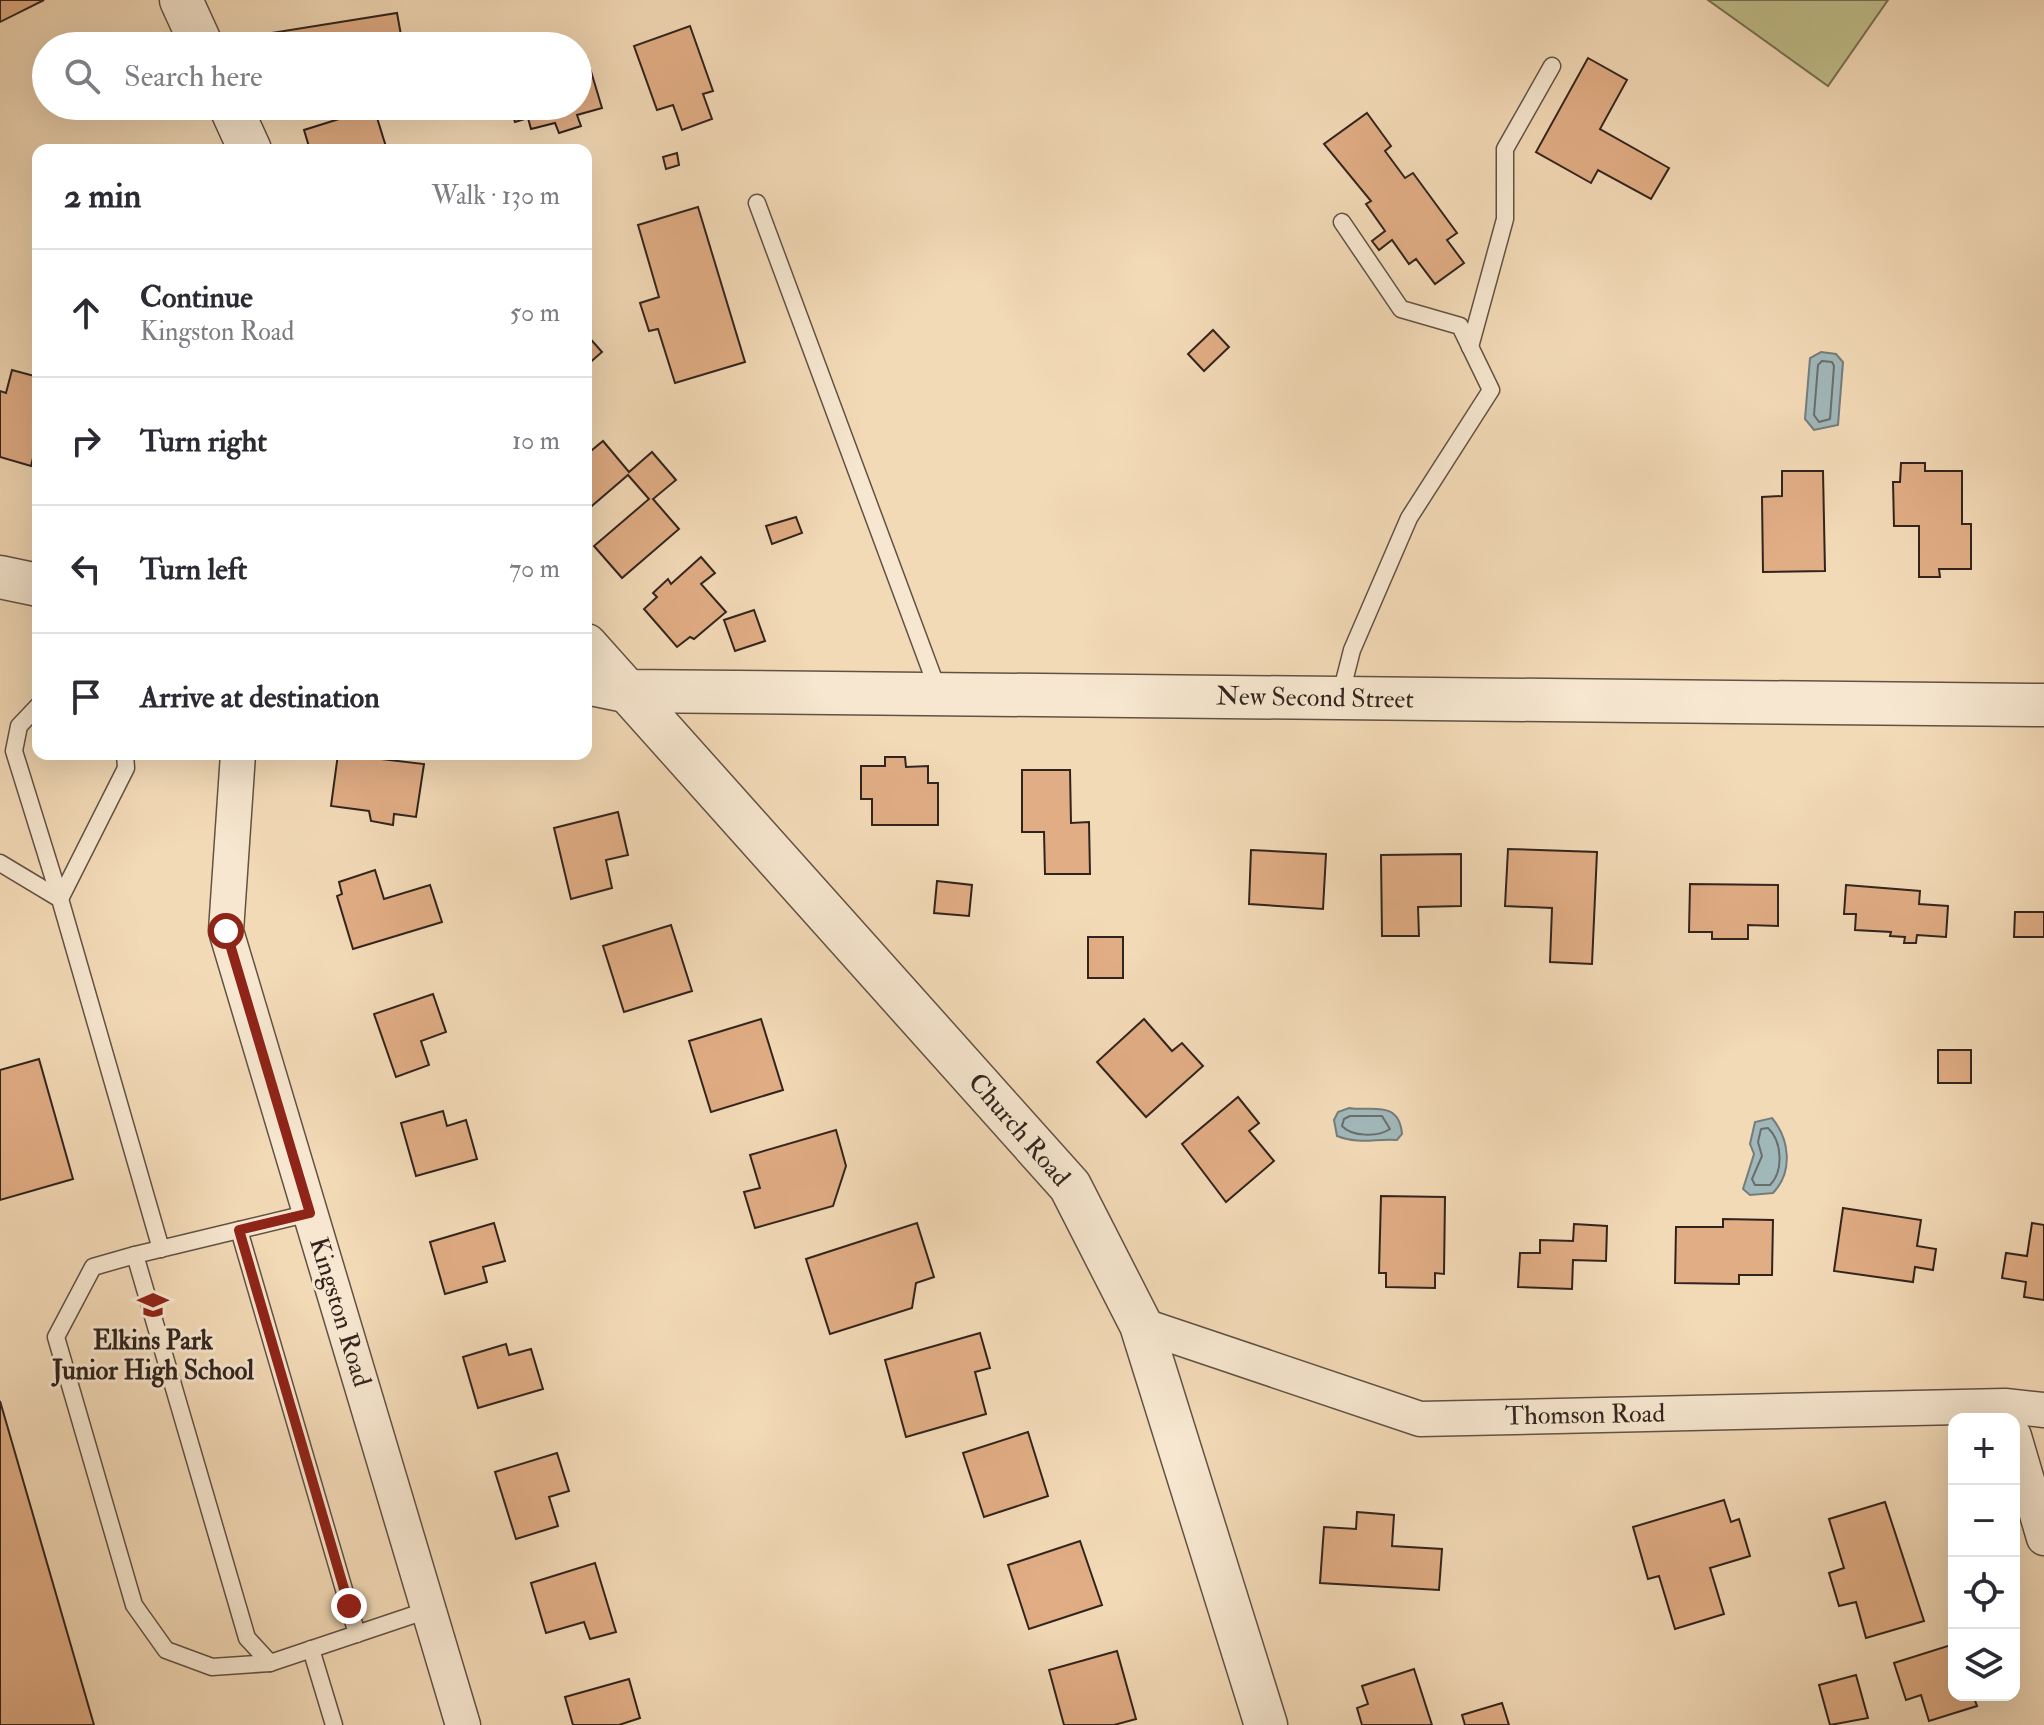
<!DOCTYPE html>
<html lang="en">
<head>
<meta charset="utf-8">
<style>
  body { margin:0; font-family:"IM FELL Double Pica",serif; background:#f2f2f3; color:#2b2b33 }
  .controls { position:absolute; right:24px; bottom:24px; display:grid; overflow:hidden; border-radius:16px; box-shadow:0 8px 32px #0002 }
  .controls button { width:72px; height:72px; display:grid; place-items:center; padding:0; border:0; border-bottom:2px solid #e1e1e2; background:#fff; color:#2b2b33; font:40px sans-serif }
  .stop { position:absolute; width:24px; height:24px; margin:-18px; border:6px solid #8f2418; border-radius:50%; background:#fff }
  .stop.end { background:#8f2418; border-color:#fff; box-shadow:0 2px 8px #0008 }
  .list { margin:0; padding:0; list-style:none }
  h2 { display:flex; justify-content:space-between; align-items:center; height:104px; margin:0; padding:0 32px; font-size:34px }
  h2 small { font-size:26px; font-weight:400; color:#7c7c81 }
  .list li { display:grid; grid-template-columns:52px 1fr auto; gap:24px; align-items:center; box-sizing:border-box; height:128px; padding:0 32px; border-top:2px solid #e1e1e2 }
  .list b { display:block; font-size:30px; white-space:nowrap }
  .list p { margin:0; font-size:26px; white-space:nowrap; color:#7c7c81 }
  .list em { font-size:26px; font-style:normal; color:#7c7c81 }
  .icon { flex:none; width:44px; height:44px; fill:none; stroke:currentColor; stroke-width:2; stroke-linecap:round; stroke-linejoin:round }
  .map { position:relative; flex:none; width:2044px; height:1725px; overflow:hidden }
  .search { position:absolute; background:#fff; box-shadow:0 8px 32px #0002; left:32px; top:32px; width:560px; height:88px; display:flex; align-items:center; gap:20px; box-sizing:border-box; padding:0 28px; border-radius:44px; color:#7c7c81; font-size:30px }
  .panel { position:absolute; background:#fff; box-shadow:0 8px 32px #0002; left:32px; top:144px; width:560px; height:616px; border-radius:16px }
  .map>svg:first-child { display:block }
  .green { fill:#c0be8b; stroke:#787154; stroke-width:2 }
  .water { fill:#a1b8ba; stroke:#747d7c; stroke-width:2 }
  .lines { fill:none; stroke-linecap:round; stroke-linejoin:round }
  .shore { stroke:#696e6c; stroke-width:2 }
  .building { fill:#e1ad85; stroke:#31241e; stroke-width:2 }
  .service-casing { stroke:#625244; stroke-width:19 }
  .minor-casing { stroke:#625244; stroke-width:37 }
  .tertiary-casing { stroke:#625244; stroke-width:45 }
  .service { stroke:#f7e7d0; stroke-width:16 }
  .minor { stroke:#f7e7d0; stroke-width:34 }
  .tertiary { stroke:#f7e7d0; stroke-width:42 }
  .route { stroke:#8f2418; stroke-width:10 }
  .labels { text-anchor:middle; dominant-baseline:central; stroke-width:6; stroke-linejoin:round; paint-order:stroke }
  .street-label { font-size:26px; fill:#31241e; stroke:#f7e7d0 }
  .poi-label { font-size:26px; font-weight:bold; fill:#31241e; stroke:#f7e7d0 }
</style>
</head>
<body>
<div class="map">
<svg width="2044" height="1725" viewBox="0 0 2044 1725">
  <rect width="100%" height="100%" fill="#f3dab7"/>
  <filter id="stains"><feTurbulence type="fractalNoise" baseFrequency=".0025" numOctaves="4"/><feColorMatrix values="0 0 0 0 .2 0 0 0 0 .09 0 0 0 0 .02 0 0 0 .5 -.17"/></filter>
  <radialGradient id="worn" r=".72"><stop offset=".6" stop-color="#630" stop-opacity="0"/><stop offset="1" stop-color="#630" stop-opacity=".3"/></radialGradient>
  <polygon class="green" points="1708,0 1888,0 1828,86"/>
  <g class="water">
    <polygon points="1821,352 1836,354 1843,362 1838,425 1814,430 1805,419 1810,358"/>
    <path d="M1349 1108C1371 1112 1399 1099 1402 1134L1397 1140C1377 1138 1359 1145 1337 1136L1334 1120 1338 1112Z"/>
    <path d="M1772 1118C1790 1140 1793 1172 1773 1193L1750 1195 1743 1189 1754 1154 1750 1144 1755 1122Z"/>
  </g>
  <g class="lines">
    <g class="shore">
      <polygon points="1822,361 1832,362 1834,366 1830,419 1819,422 1814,415 1818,365"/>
      <path d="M1350 1116H1382L1390 1129C1378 1137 1352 1137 1342 1126L1344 1119Z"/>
      <path d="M1768 1128C1782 1141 1784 1171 1770 1185H1755L1752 1179 1762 1156 1758 1142 1761 1129Z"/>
    </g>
  </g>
  <g class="building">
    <polygon points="0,0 44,0 0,22"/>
    <polygon points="397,13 403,46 267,46 265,34"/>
    <polygon points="690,26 713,91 703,94 712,119 682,130 673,105 657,110 634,46"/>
    <polygon points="587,58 602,108 577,115 581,126 559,133 555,123 531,129 528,118 515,122 510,106 578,106 578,60"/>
    <polygon points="1588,58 1627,80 1600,129 1669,168 1651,199 1598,170 1591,183 1536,152"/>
    <polygon points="374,108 387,150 310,150 304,130"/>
    <polygon points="1367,113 1391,146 1385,151 1405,178 1413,173 1457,233 1447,240 1464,263 1435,284 1416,259 1409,264 1392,240 1379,250 1372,241 1385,231 1366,204 1371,201 1324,144"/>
    <polygon points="677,153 679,165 666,169 663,157"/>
    <polygon points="698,207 745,362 675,383 658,329 649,331 640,303 659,297 638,225"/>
    <polygon points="1213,330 1229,347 1204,371 1188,354"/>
    <polygon points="586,334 602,352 586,366"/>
    <polygon points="12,370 38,377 38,438 31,466 0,457 0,391 6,393"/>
    <polygon points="603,441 629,472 652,452 676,480 653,499 679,529 622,578 594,546 649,499 628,475 586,511 586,455"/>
    <polygon points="1901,463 1925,463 1925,471 1962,471 1962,524 1971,524 1971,569 1939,569 1940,577 1919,577 1919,526 1894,526 1893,482 1900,482"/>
    <polygon points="1782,471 1823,471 1825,571 1763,572 1762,497 1782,496"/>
    <polygon points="796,517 802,533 772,544 766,526"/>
    <polygon points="701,557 715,573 701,584 726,612 694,639 690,637 677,647 644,609 657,597 653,593 668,579 671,584"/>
    <polygon points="754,610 765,641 735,651 724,620"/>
    <polygon points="338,754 424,764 416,817 394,814 393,825 371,821 369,811 331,806"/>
    <polygon points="885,757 905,757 906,767 928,766 928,783 938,783 938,825 872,825 872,799 861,799 861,766 885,766"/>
    <polygon points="1022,770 1070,770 1071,823 1089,822 1090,874 1045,874 1044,832 1022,832"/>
    <polygon points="618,812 628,855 606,860 612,888 571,899 554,828"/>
    <polygon points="1508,849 1597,852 1592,964 1550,962 1552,908 1505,906"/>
    <polygon points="1251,850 1326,854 1323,909 1249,904"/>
    <polygon points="1461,854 1461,906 1418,907 1419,936 1382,936 1381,855"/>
    <polygon points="375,870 384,899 430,885 442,922 353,949 337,896 342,894 339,882"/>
    <polygon points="937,881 972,885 969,916 934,913"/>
    <polygon points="1690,884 1778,885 1778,926 1748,925 1748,939 1712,939 1712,932 1689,932"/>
    <polygon points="1846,885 1920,891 1919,904 1948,906 1946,937 1917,935 1916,943 1904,943 1905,937 1890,936 1891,932 1855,930 1856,914 1844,914"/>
    <polygon points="2015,912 2044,912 2044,937 2014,937"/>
    <polygon points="671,925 692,991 624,1012 603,946"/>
    <rect x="1088" y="937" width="35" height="41"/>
    <polygon points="433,994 446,1032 421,1041 429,1065 396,1077 374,1014"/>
    <polygon points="761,1019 783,1090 711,1112 689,1041"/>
    <polygon points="1144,1019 1172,1051 1182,1043 1203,1066 1146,1117 1097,1062"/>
    <rect x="1938" y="1050" width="33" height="33"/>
    <polygon points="39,1059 73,1179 0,1200 0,1070"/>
    <polygon points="1238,1097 1259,1123 1249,1131 1274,1161 1226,1202 1182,1144"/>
    <polygon points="443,1111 447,1126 466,1120 477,1159 416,1176 401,1123"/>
    <polygon points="836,1130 846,1166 833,1206 755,1228 744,1192 760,1188 750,1155"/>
    <polygon points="1381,1196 1445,1197 1444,1274 1435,1273 1435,1288 1386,1287 1386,1273 1379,1273"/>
    <polygon points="1843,1208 1921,1220 1917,1246 1936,1249 1933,1270 1915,1267 1913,1282 1834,1271"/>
    <polygon points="1723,1219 1773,1220 1772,1275 1739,1275 1739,1284 1675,1283 1676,1227 1723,1227"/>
    <polygon points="494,1223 505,1261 483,1267 487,1282 445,1294 430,1242"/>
    <polygon points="917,1223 934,1277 916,1283 912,1308 830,1334 806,1259"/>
    <polygon points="2032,1223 2044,1225 2044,1300 2024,1297 2026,1282 2002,1278 2006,1253 2027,1256"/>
    <polygon points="1574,1224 1607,1226 1606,1261 1573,1260 1572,1289 1518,1287 1520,1253 1540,1253 1540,1240 1573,1241"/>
    <polygon points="980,1333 990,1368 975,1372 986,1414 906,1437 885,1360"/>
    <polygon points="506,1344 509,1355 531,1349 543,1389 478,1408 463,1357"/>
    <polygon points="0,1401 94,1725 0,1725"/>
    <polygon points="1028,1432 1048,1496 984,1517 963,1453"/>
    <polygon points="557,1453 569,1491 549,1497 558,1526 516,1539 495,1472"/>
    <polygon points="1724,1500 1731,1522 1739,1519 1750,1556 1710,1568 1724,1614 1675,1629 1659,1576 1648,1579 1633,1527"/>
    <polygon points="1885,1502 1924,1621 1866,1638 1856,1602 1839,1606 1829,1573 1844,1568 1829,1519"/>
    <polygon points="1357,1512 1394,1515 1392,1546 1442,1549 1439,1590 1320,1583 1324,1527 1356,1529"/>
    <polygon points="1080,1541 1102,1605 1029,1629 1008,1565"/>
    <polygon points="595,1563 616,1632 590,1639 584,1622 546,1633 531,1583"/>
    <polygon points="1954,1644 1954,1695 1973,1695 1977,1706 1929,1721 1921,1695 1906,1700 1894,1663"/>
    <polygon points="1117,1651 1136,1719 1114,1725 1064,1725 1049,1670"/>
    <polygon points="1414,1669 1432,1725 1362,1725 1357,1708 1368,1704 1362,1686"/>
    <polygon points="1856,1675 1868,1718 1830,1725 1819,1685"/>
    <polygon points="629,1679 640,1718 619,1725 573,1725 565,1697"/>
    <polygon points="1502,1703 1509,1725 1465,1725 1462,1715"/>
  </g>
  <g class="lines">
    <g class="service-casing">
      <g id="service">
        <polyline points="757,203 939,693"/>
        <polyline points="1470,347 1505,219 1505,149 1552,66"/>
        <polyline points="1340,697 1352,650 1409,518 1491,390 1460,326 1401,309 1342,222"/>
        <polyline points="38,706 19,726 14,751 60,899"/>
        <polyline points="0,863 60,899 161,1249"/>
        <polyline points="60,899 126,768 125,754"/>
        <polyline points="310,1213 239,1230 357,1634"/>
        <polyline points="239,1230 135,1255 247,1638 270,1663 428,1610"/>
        <polyline points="135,1255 93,1267 56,1337 134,1605 166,1650 212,1667 270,1663"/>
        <polyline points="311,1649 334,1725"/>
      </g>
    </g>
    <g class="minor-casing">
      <g id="minor">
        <polyline points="238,754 226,931 463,1725"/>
        <polyline points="1141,1325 1420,1419 2005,1406 2044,1410"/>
        <polyline points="2014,1436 2044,1538"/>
      </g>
    </g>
    <g class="tertiary-casing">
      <g id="tertiary">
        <polyline points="181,0 202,46"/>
        <polyline points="230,106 250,150"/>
        <polyline points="0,577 38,585"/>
        <polyline points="586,645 1070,1186 1141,1325 1266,1725"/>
        <polyline points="586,683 625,691 2044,705"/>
      </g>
    </g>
    <use href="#service" class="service"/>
    <use href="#minor" class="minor"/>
    <use href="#tertiary" class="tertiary"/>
  </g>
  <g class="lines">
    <polyline class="route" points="226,931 310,1213 239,1230 349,1606"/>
  </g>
  <defs>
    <g id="school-bare" transform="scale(2.4)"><path d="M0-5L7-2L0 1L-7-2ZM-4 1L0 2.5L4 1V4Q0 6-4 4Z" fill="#8f2418" stroke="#f7e7d0" stroke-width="2.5" paint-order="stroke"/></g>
  </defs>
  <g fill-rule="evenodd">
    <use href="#school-bare" x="153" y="1305"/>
  </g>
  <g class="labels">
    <g class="street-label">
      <text transform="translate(1315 698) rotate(1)">New Second Street</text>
      <text transform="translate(1019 1130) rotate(49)">Church Road</text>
      <text transform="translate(340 1312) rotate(73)">Kingston Road</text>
      <text transform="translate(1585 1415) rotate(-1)">Thomson Road</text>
    </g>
    <g class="poi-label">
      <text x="153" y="1341">Elkins Park<tspan x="153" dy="30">Junior High School</tspan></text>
    </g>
  </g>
  <rect width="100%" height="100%" filter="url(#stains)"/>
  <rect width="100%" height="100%" fill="url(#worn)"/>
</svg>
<div class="controls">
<button>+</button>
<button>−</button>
<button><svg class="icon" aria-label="locate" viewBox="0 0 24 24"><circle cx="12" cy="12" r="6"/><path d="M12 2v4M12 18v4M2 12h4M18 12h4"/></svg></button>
<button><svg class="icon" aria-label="layers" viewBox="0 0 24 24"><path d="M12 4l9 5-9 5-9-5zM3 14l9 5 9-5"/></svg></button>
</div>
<div class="stop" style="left:226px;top:931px"></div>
<div class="stop end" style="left:349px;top:1606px"></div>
<div class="search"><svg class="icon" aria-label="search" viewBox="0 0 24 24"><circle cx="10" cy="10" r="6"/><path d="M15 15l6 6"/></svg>Search here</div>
<section class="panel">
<h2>2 min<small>Walk · 130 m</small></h2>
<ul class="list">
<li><svg class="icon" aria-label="ahead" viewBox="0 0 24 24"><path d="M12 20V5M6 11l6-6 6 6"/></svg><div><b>Continue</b><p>Kingston Road</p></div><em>50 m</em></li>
<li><svg class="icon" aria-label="right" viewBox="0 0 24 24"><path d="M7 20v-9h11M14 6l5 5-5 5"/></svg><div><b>Turn right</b></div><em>10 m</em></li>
<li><svg class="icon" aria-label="left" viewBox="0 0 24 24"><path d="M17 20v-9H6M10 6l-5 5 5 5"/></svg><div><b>Turn left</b></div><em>70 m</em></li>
<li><svg class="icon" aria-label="arrive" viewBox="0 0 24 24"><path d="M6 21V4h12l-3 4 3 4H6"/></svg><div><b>Arrive at destination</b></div></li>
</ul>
</section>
</div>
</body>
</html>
